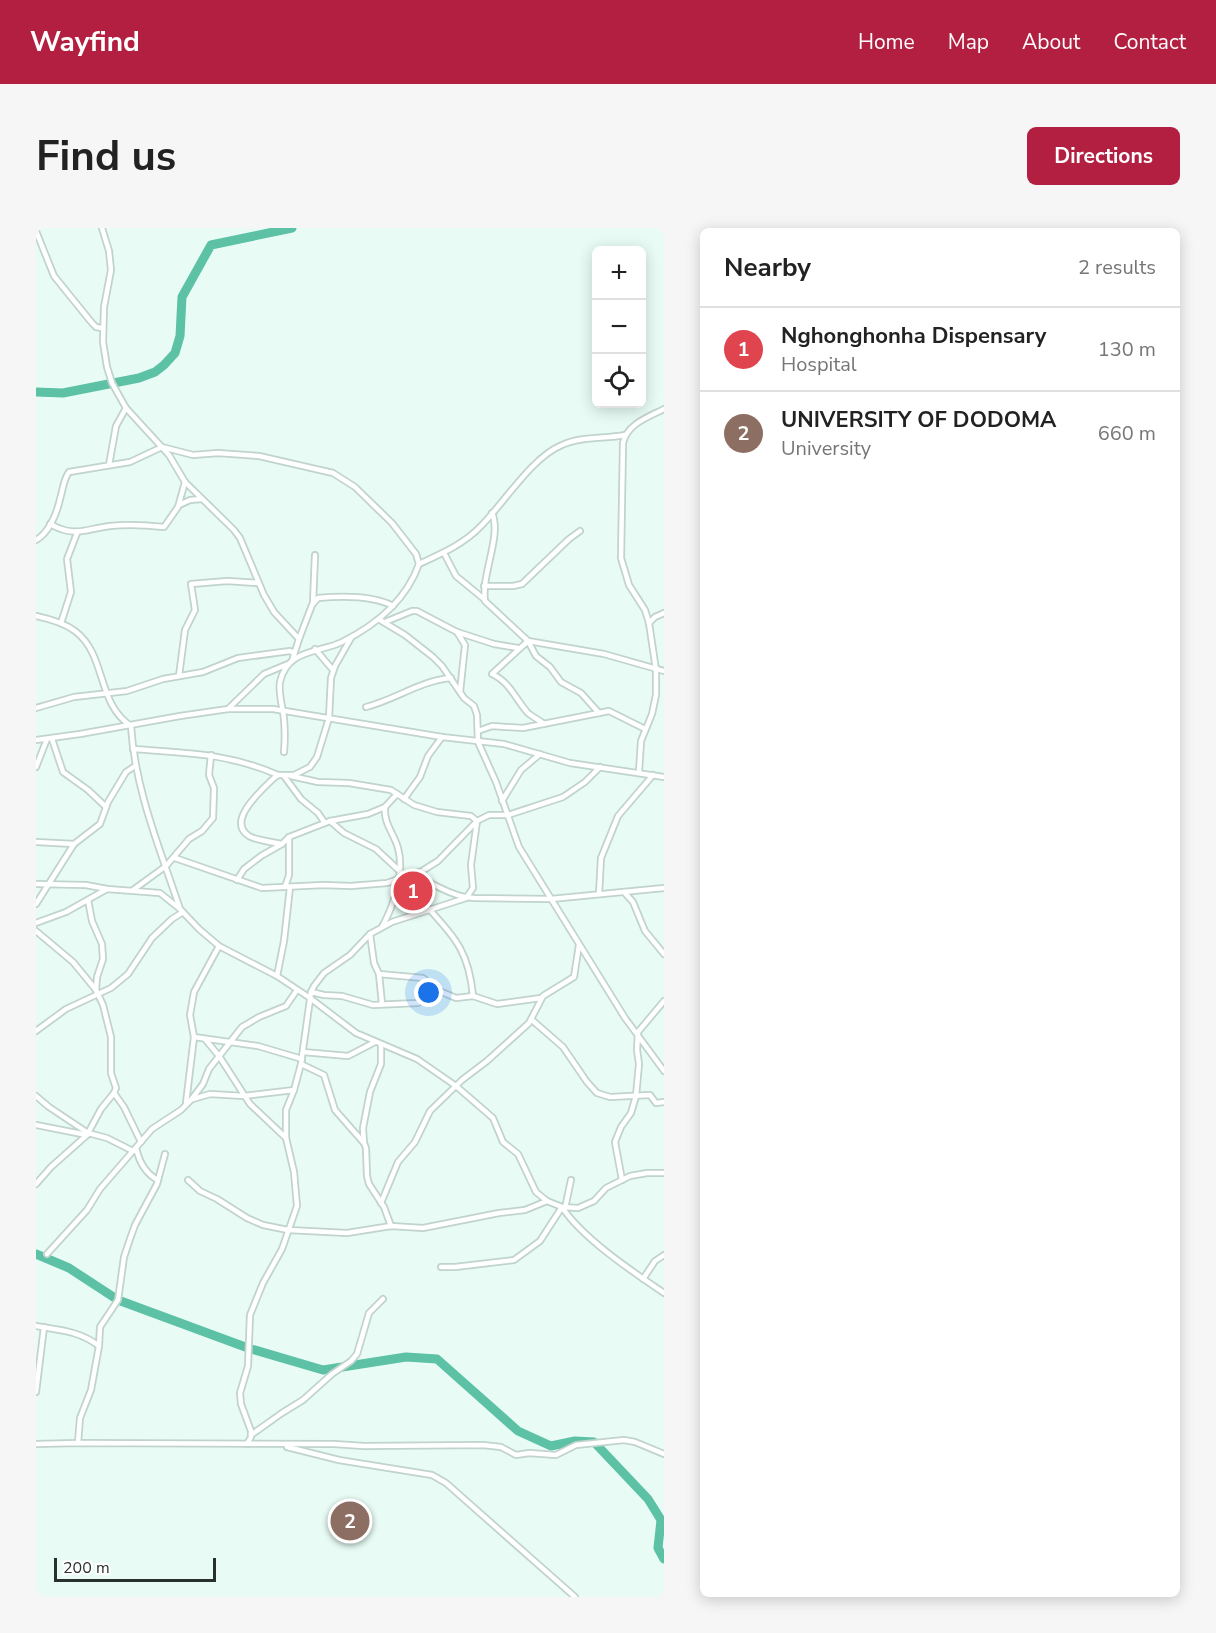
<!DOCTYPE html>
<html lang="en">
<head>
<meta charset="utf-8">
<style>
  body { margin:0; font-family:"Nunito Sans",sans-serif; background:#f6f6f6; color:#222 }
  .controls { position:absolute; right:18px; top:18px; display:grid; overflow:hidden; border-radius:9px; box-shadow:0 3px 15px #0003 }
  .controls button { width:54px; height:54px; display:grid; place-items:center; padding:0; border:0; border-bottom:2px solid #e0e0e0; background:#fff; color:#222; font:30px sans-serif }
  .scale { position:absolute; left:18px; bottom:15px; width:162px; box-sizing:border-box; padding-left:6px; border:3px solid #29312e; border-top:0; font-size:16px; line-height:21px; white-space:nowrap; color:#29312e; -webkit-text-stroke:4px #fff; paint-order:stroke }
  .you { position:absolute; left:393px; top:765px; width:21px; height:21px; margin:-15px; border:4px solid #fff; border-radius:50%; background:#1a73e8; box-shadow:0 0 0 9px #1a73e833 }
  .badge { display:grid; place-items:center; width:39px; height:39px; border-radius:50%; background:#b21f40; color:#fff; font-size:20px; font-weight:700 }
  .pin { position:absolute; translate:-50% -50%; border:3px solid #fff; box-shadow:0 2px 6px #0006 }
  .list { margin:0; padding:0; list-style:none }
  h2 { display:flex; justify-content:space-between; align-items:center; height:78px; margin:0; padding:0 24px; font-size:26px }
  h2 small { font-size:20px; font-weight:400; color:#767676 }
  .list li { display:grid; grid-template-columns:39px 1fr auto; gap:18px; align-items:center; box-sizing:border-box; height:84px; padding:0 24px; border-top:2px solid #e0e0e0 }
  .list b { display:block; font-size:22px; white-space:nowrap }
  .list p { margin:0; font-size:20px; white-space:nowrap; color:#767676 }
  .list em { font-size:20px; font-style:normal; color:#767676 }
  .icon { flex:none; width:33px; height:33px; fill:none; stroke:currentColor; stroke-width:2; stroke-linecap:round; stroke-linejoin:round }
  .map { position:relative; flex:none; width:628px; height:1369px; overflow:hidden; border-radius:9px }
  header { display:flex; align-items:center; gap:36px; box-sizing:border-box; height:84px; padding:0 30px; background:#b21f40; color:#fff }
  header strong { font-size:28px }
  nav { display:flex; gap:33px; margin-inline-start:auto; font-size:21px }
  .intro { display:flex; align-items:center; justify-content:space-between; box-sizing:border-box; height:144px; padding:0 36px }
  h1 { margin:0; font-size:42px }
  .button { padding:15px 27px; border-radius:9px; background:#b21f40; color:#fff; font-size:21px; font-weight:700 }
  main { display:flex; gap:36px; padding:0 36px }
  aside { flex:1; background:#fff; border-radius:9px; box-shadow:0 3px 15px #0003 }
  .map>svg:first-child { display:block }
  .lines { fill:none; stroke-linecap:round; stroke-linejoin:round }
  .river { stroke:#5cc1a5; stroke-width:9 }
  .minor-casing { stroke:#c0d3cc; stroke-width:8 }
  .minor { stroke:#fff; stroke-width:4.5 }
</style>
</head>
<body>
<header>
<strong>Wayfind</strong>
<nav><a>Home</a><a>Map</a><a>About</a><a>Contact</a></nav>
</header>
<div class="intro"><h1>Find us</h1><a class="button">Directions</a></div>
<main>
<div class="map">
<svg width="628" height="1369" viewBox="0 0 628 1369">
  <rect width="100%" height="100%" fill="#e8fcf5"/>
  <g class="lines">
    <g class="river">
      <polyline points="0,164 27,165 103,150 119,144 128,137 139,125 144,108 146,69 175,17 256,0"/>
      <polyline points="0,1026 33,1040 82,1072 212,1120 287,1142 370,1129 401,1131 482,1203 515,1218 539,1213 558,1214 612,1271 625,1292 622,1320 628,1331"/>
    </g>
    <g class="minor-casing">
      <g id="minor">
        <polyline points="66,0 73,23 75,42 68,79 67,114 71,139 76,155 90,180 133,227 149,254 198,302 204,310 228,367 238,384 263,411 256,433"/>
        <polyline points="0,3 18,48 56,95 60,99 66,100"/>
        <polyline points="73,237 80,198 90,180"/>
        <polyline points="143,277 154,272 166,271"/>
        <path d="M456 285C466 308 445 346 449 373L492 413 500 428 514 439 525 454 545 465 563 485"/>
        <path d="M14 296C39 310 49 301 74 298 92 296 110 297 128 299L142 279 149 254"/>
        <path d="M0 312C13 305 21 285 24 271 27 262 27 252 33 244L94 234 126 219 157 227 182 225 223 228 297 245 319 259 356 295 380 326 383 336C370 373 340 397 306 414 283 425 251 421 244 454 242 465 247 480 248 491 249 502 249 513 248 524"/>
        <polyline points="408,325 420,348 448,371"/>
        <path d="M383 336C405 326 428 316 445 298 468 275 496 229 526 217 545 208 569 211 589 207"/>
        <polyline points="448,358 477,358 486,356 533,311 544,303"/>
        <polyline points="277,375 279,327"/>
        <path d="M0 388C14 391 28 395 39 403 71 427 60 475 95 498 99 562 124 621 144 681"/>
        <polyline points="344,392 369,407 397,429 406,438 428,470 438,478 441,487 442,514 460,554 483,619 589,790 628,843"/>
        <polyline points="349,394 376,383 381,383 421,404 429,417 424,464"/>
        <polyline points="25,395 35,364 31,331 41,305"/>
        <polyline points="613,395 619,389 628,385"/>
        <polyline points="421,404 458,416 482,420"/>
        <path d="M263 411 276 377 282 370C305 368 336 367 357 378"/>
        <polyline points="279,421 297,442"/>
        <polyline points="143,448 149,402 159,382 155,356 191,353 222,355"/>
        <path d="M330 479C361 471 383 453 415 450"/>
        <polyline points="0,480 38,469 91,463 127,451 167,444 202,430 254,423 258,425"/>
        <polyline points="192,481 228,446 252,436"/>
        <path d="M508 496C503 492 497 489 492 485 480 472 474 454 456 446L492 413 568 426 628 443"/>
        <polyline points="442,503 456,498 487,500 573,483 609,501"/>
        <polyline points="16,511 27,544 52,562 70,579"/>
        <polyline points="0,512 44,506 144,488 192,481 237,481 406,509 468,516 534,535 628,549"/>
        <path d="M97 521C150 525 192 525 242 547"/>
        <polyline points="0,539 11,511"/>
        <path d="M603 544 605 513 616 486 620 467V442L613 395 609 382 593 357 585 330 587 215C591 196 612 189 628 181"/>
        <polyline points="248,548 265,571 282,585 289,595"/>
        <polyline points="368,571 384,549 392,528 406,509"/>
        <polyline points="466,573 485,542 504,526"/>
        <polyline points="294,593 308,605 340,621 370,649"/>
        <polyline points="0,614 38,616"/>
        <path d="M246 616C239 615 217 611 213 608 189 593 227 561 238 550L242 547H258L274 539 281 529 293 490 295 450 299 438 315 410"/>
        <polyline points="139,630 226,660 287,657 315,658 351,655 386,643 402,633 441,593 453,587 472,587 527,569 549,554 564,539"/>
        <path d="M377 646C396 655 416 669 438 670L515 671 628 660"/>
        <polyline points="201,652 208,641 225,628 246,616 253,609 294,593 332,586 349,579 361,566"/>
        <polyline points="0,656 50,657 71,661"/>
        <polyline points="249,659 253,647 253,609"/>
        <polyline points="97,662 130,638 153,611 166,603 177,590 178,560 173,547 175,527"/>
        <polyline points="588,664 597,674 609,703 628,726"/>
        <polyline points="563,666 565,630 582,588 617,547"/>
        <polyline points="52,672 56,693 66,716 67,731 61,749 60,762 67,777 75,809 75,845 80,860 78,865 88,879 105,914"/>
        <polyline points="0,676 38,616 64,596 72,574 90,544 99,538"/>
        <path d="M393 681C421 711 433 726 437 768"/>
        <polyline points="0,695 30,684 71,661 124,665 144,681 163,701 183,718 241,748 274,770 320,805 381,831 420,858 457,890 467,914 482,926 500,964 511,973 526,979 542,980 558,973 570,960 594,948 611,945 628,945"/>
        <path d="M346 699C358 677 369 645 362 620 358 606 347 594 349 579"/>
        <polyline points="0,703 37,734 60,762"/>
        <polyline points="334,706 338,735 343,746 346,776"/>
        <polyline points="343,746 387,750 401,762 420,770 437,768 461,776 505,770"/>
        <polyline points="241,748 248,713 254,659"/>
        <polyline points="275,764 288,767 306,768 337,777 382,775 405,764"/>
        <polyline points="496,792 527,819 551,854 561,865 574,869 614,867 620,875 628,874"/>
        <polyline points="0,803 30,781 75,760 92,746 116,710 136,691 147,684"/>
        <polyline points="158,809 222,818 266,831"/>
        <polyline points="169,811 183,828 214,876 250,910"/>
        <polyline points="345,816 345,836 334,864 327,900 328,915 330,920 331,948 333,956 348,979 355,998"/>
        <polyline points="267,824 312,828 339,814"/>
        <polyline points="265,836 288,847 299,882 328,915"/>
        <polyline points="0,868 13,879 52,905 71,910 97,923"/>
        <polyline points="157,871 174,866 208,868 258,862"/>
        <polyline points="150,875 158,809 154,787 158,764 183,718"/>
        <polyline points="0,897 51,907"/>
        <path d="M100 920C103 933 110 946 122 952"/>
        <polyline points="152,952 164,963 181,971 211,990 227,997 252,1002 311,1005 355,998 387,1000 463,985 489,982 511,973"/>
        <polyline points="586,952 579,914 585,899 595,885 600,868 603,836 601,822 602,804 628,773"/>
        <polyline points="0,956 15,939 51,907 65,881 78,865"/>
        <polyline points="345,975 362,934 379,914 394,883 426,852 451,833 493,795 507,768 538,749 543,717"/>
        <polyline points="529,980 535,952"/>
        <polyline points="11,1026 51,982 64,961 116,901 145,882 155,872 167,856 173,841 206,799 223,789 250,778 261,762"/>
        <path d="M405 1039H419L478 1032 504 1013 526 979C546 1010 597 1044 628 1065"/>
        <polyline points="607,1051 619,1033 628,1027"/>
        <path d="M0 1098C23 1102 44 1103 63 1118L55 1162 44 1190 42 1215"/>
        <polyline points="63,1118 64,1099 82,1072 88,1029 94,1011 99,997 121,956 129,926"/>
        <polyline points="0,1164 8,1099"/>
        <polyline points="215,1207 246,1185 267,1172 296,1146 315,1133 321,1126 333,1085 347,1071"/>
        <polyline points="0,1216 42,1215 298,1216 328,1218 447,1217 465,1219 480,1227 493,1225 520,1227 540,1217 588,1212 599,1214 628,1226"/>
        <polyline points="211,1216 215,1209 215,1203 205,1176 204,1165 212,1138 214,1087 227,1055 246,1021 261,978 258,944 250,910 250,882 258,862 265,836 275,764 278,758 288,745 314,727 334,706 356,694 430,670 437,660 435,637 441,593 435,588 401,584 378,577 355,562 313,555 282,554 255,548"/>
        <polyline points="251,1219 303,1232 396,1247 410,1255 539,1369"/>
      </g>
    </g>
    <use href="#minor" class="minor"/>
  </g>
</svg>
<div class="controls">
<button>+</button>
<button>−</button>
<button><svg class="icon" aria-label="locate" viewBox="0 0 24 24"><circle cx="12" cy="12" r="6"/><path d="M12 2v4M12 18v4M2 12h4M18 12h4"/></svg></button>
</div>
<div class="scale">200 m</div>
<div class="you"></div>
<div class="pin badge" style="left:377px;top:663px;background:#e0444e">1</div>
<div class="pin badge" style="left:314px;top:1293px;background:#8d6e63">2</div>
</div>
<aside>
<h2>Nearby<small>2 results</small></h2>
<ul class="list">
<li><span class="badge" style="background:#e0444e">1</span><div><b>Nghonghonha Dispensary</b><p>Hospital</p></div><em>130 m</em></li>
<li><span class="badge" style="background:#8d6e63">2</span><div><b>UNIVERSITY OF DODOMA</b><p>University</p></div><em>660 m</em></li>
</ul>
</aside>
</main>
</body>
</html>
